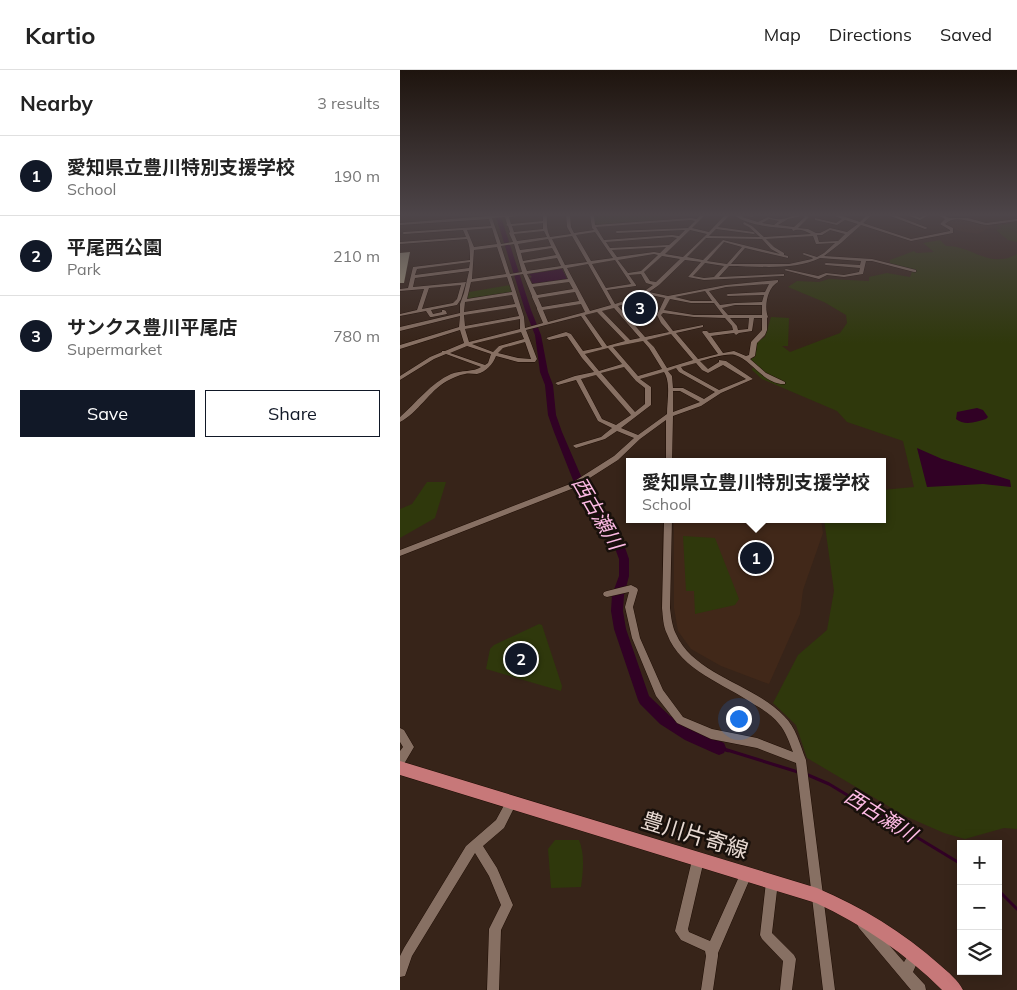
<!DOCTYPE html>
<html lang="en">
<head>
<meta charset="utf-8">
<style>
  body { margin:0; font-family:Mulish,"Noto Sans JP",sans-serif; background:#f2f2f2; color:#222 }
  .controls { position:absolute; right:15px; bottom:15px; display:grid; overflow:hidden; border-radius:0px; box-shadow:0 2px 12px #0003 }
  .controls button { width:45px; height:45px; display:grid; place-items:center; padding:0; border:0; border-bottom:1px solid #e0e0e0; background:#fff; color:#222; font:25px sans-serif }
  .you { position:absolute; left:338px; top:648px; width:18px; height:18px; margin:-12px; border:4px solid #fff; border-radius:50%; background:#1a73e8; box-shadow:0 0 0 8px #1a73e833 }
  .badge { display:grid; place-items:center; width:32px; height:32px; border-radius:50%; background:#111827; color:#fff; font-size:16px; font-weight:700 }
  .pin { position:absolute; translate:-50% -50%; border:2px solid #fff; box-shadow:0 1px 5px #0006 }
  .popup { position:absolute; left:226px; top:388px; width:260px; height:65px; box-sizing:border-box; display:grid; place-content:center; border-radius:0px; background:#fff; filter:drop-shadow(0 1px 4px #0005); font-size:16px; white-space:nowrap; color:#767676 }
  .popup b { font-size:19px; color:#222 }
  .popup::after { content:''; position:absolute; left:50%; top:100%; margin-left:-10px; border:10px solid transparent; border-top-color:#fff }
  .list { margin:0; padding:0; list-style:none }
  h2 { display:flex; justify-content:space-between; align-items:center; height:65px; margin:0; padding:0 20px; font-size:21px }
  h2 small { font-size:16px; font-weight:400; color:#767676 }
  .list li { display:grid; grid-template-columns:32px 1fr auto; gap:15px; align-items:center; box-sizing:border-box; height:80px; padding:0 20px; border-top:1px solid #e0e0e0 }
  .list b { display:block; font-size:19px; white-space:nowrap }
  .list p { margin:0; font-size:16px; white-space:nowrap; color:#767676 }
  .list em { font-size:16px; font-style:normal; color:#767676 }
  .actions { display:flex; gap:10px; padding:15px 20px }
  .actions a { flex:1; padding:11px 0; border:1px solid #111827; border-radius:0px; text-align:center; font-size:18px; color:#111827 }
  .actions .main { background:#111827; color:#fff }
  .icon { flex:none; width:28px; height:28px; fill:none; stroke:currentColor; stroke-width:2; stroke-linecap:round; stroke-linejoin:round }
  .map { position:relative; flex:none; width:617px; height:920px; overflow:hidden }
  header { display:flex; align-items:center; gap:30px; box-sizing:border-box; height:70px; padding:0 25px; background:#fff; border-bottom:1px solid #e0e0e0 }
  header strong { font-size:24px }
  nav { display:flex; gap:28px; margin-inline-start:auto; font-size:18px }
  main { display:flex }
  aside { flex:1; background:#fff }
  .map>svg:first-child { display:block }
  .built { fill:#412819 }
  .green { fill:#2f380c }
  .water { fill:#310125 }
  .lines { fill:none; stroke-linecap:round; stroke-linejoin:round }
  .stream-far1 { stroke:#310125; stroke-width:2.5 }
  .stream { stroke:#310125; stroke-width:3 }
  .river { fill:#310125; fill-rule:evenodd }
  .building { fill:#a59b83 }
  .minor-casing { stroke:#1e0d04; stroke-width:1 }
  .major-casing { stroke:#1e0d04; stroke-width:1 }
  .minor { fill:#877063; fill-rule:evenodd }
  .major { fill:#c77879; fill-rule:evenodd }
  .labels { text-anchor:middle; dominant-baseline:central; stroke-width:5; stroke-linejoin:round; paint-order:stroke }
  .water-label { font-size:20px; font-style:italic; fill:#fdbae4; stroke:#18100b }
  .near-street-label { font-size:22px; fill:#e8dad3; stroke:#18100b }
</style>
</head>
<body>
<header>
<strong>Kartio</strong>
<nav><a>Map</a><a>Directions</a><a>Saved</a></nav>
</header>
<main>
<aside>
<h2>Nearby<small>3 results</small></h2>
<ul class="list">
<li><span class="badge">1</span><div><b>愛知県立豊川特別支援学校</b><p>School</p></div><em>190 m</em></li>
<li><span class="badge">2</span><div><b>平尾西公園</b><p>Park</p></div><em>210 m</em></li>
<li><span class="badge">3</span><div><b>サンクス豊川平尾店</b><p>Supermarket</p></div><em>780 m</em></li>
</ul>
<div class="actions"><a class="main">Save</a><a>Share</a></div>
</aside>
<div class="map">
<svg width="617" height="920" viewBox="0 0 617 920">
  <rect width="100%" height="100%" fill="#372419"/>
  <g class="built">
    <polygon points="551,149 569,150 593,156 578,164 559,161 544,154"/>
    <polygon points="274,449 421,449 423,463 403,520 400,544 369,614 321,596 291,579 278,561 274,538"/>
  </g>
  <g class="green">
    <polygon points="193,144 260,144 263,151 195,155"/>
    <polygon points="617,152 617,162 609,158 617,163 617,172 608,170 596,160 603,158 595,156"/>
    <path d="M540 170 546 176C572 175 589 200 617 184V759L604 758 565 769 544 763 505 746 407 688 396 655 373 633 398 585 427 560 434 521 424 449H482V420L514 417 503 371 447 352 437 341 362 309 352 300 354 294 351 289 355 287 356 273 365 267 371 247 389 248 388 276H382L390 282 440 263 447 253 446 245 424 232 388 217 397 211 419 212 429 209 469 211V207L487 203 510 207 512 202 490 194V190L514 181 516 183 534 182 523 173Z"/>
    <polygon points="110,215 113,223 66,230 69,222"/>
    <polygon points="27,412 46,412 35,448 0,468 0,439 12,434"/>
    <polygon points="283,466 315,468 339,529 335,535 295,544 294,521 286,521"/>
    <polygon points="139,554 142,555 162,616 161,621 86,599 90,579 94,575"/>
    <path d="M155 770H179C185 784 183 802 181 817L151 818 148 779Z"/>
  </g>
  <g class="water">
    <polygon points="162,199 167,209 133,215 130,208 132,207 129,204"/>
    <path d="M577 338 583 340 588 347 586 349C577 352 564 356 556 349L557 342Z"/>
    <polygon points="517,378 542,389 610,410 611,417 583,414 527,417"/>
  </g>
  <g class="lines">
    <polyline class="stream-far1" points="319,678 328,681"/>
    <g class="stream">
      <polyline points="324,679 398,702"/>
      <polyline points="408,705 429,714 561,794"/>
      <polyline points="598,820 617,839"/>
    </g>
    <polygon class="river" points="95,144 100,144 131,240 141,265 148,302 153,315 156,345 162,362 184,413 192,422 202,445 222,469 229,489 229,506 224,525 223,541 226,559 249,626 270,646 295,660 324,673 326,678 324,683 319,685 314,683 285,670 260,654 240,634 238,630 214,559 211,541 212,525 219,506 219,489 213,473 195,448 185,426 175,415 154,362 148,345 145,315 140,302 135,265 125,240"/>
  </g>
  <polygon class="building" points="10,182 4,213 0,213 0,183"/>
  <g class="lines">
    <g class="minor-casing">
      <g id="minor">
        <polygon points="0,144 10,144 0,146"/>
        <path d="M87 144H91L92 146 104 144H138L109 147 111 154 143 151V144H147C147 153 146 158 150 167L171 164 167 157 166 144H170L171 157 174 163 194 160 192 158 190 144H194L195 155 291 148 297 149 301 144H306L292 158 309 162 326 144H331L318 157 353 162 355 163 354 164 316 159 309 166 360 167 349 157 343 154 344 152 352 156 364 167 411 164C406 161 398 158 393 161L392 159C371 157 349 156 332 144L339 146 340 144 354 145 353 147 344 145 342 147 358 152 368 147C372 148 377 150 381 149 390 149 398 140 409 147L398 158 408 159 416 163H420L430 158 447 162 458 154 445 150 437 155 415 150V148L436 153 442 149 430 144H437L460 152 468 144H473L463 153 511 169 550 161V160L540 154 545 149 536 144H542L549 148H568L586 153 617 149V151C608 152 598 154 588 155 574 155 557 143 545 154L553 158V163L511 171 461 155 441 173 424 186 472 189 516 200V202H514L472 191H466L463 204 444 207 427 205 419 209 384 200 386 199 418 206 426 203 444 205 459 202 460 198 426 195 424 194 426 193 460 195 461 191 420 188C394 201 357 196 329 196L319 207 384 204V206H382L304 210 288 207 301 192 285 190 259 215 249 222 268 226 326 215 378 210V212C367 218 364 237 368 247L367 248V260L365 265 357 273 355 286 350 289 366 303 385 312V314C364 315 352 290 335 285 326 283 309 289 300 291L308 299 319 292V290L326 291 353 309 321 323 301 336 273 346 272 392H266V350L240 369 218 390 174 418 0 486V480L170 414 214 386 234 368 217 361 205 369 176 378 173 376 174 375 201 367 212 358 198 351 176 310 158 315 155 313 175 306 194 302 182 288 167 266 149 270 146 268 166 262 171 264 183 281 202 277 181 246 126 260 137 289 135 292H118L96 286C93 294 86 302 77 304 73 304 69 303 65 304 59 305 53 308 47 311 29 321 18 343 0 352V347C16 333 31 313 51 304 61 300 74 302 81 297L46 284 34 289 0 310V306L30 287 42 282V281H45L64 273 60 260 0 279V275L59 257 60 246 0 261V257L60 243V234L64 223 69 201 15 208 13 217 66 212 61 229 57 235 31 240 33 244 42 242V240H44L46 241 47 244 32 247H30L26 241 0 246V244L17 240 24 219 0 221V219L8 218 13 197 70 190C70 182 70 176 67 169L0 174V172L66 167 63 160 4 164 2 163 4 162 91 156 89 149 0 155V153L88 146ZM402 146 405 147 394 157 378 155 388 149ZM105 147 107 154 106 155 108 156 110 162 109 163 113 172 101 174 92 148ZM369 149 379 151 374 155 362 153ZM291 150 295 151 288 158 217 161 215 162 217 163 285 160 279 166 272 165 204 170 196 157ZM143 153V159L114 162 112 156ZM92 158 97 174 74 177 67 160ZM290 160 307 164 283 187 265 184ZM430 160 445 164 438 171 419 172 417 165H422ZM144 161 147 167 117 171 114 164ZM195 162 213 188 191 191 176 165ZM172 166 187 192 165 195 152 169ZM413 166 416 174 435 173 424 183 417 187 404 183 402 184 413 188 412 189 389 194H331L345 178 388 188V186L384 185V183L374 177 366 169ZM272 167 277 168 269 175 210 178 206 172ZM306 168 362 169 371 179 380 184 323 170 303 190 287 187ZM148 169 151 176 120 180 118 174ZM324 172 342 177 327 194 307 191ZM114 174 122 202 110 204 101 176ZM97 177 106 204 72 209 74 180ZM266 177 260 183 254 182 217 187 212 180ZM152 178 156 185 123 191 121 183ZM254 184 258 185 241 201 228 203 218 190ZM262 186 280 189 256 212 250 211 244 202ZM157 188 161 196 127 201 124 193ZM215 190 231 214 206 218 192 194ZM70 192 69 198 15 205 17 199ZM305 193 324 196 314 207 304 208 293 206ZM188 194 210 233 211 235 190 241 167 198ZM163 198 168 209 132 214 127 204ZM123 204 132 226V227L137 238V239L143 253 125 258 124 247 111 206ZM241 204 246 213 253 215 236 227 215 234 207 220 236 216V215L229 205ZM107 207 112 222 67 229 71 212ZM169 212 173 219 137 225 133 217ZM369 214 365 222 328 224 326 225 328 226 364 225 362 232 335 233 320 235 309 221 326 217ZM61 215 57 229 53 233 22 239 29 218ZM305 221 312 231H291L275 227ZM175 222 179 231 142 237 138 228ZM246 224 265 228 257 245 261 253 269 262 245 267 218 236 240 229ZM112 225 115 234 64 242 65 232ZM270 229 291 233H314L323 245H294L264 240ZM181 234 185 242 148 252 143 240ZM335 235H362V245H328L322 238ZM116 237 119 246 65 256 64 245ZM214 238 240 268 230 270 202 241ZM197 242 225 271 207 276 185 245ZM263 243 294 247 325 248 332 256 333 260 309 263 307 261H303L302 262 318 284 298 289 276 263 303 257V255L273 261 261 245ZM330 248H349L348 259 338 260 337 256ZM354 248H362V260L351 272 349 285 346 286 334 281 323 283 311 266 334 263 336 265 339 263 352 261ZM120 249V259L69 272 65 259ZM121 262 124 269 99 276 93 282 72 274ZM271 264 293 290 267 298 254 277 247 270ZM243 271 249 278 262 299 238 306 213 277ZM125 272 131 289 118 288 98 283 103 278ZM67 276 91 284 88 293 85 295 50 283ZM208 278 222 294 199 301 185 284ZM296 293 302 300 308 303 323 295 346 309 319 320 283 300 281 297ZM224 297 236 311 245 318V334L235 342 201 303ZM276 298 279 302 315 322 304 329 283 318H273L272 306 268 301ZM264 302C271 313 267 331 267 344L238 365 221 358 251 335V317L240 309ZM196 305 231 345 216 355 202 349 181 309ZM273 321H280L300 332 273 342Z"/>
        <polygon points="485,144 492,144 528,158 525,159"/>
        <polygon points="504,144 511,144 520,148 525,144 531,144 520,150"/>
        <path d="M264 449H272L270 538C271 546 272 556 276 564 294 605 354 614 384 646 396 657 400 675 406 690L435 920H423L396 693 357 678 311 669 277 653 256 626 232 568 225 537 229 522 207 527 204 526 203 524 204 522 207 521 231 515 237 518 238 520 233 537 240 568 263 620 283 647 312 659 357 668 393 682C389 672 386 662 379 654 373 646 364 640 355 635 325 614 281 601 267 564 263 556 263 547 262 538Z"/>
        <polygon points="0,658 4,660 14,677 4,694 0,695 0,681 3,677 0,672"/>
        <polygon points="112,727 116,728 117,732 104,758 83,776 97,798 113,835 101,860 99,920 87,920 89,859 101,835 89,806 75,783 12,886 5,906 0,907 0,886 4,878 66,776 96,750 108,728"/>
        <polygon points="298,784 302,786 304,790 288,859 289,862 310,871 342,800 346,798 350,800 352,804 318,883 318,886 313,920 301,920 306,886 305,881 281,870 275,861 292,790 294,786"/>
        <polygon points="372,806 376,808 378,812 372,863 394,885 396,889 392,920 380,920 383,891 362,869 360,865 366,812 368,808"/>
        <polygon points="463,848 467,850 504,892 511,880 515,878 519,880 521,884 513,902 525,915 526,920 511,920 459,858 457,854 459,850"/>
      </g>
    </g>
    <g class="major-casing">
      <path id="major" d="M0 691 417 818C462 837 503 862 540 895 548 902 558 910 563 920H542C505 883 463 855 416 833L0 705Z"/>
    </g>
    <use href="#minor" class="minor"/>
    <use href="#major" class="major"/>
  </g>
  <linearGradient id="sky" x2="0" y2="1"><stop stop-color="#1e140e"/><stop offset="0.53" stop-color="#4d4549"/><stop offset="1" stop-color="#4d4549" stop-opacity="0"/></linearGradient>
  <rect width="617" height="273" fill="url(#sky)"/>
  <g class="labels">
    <g class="water-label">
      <text transform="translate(198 443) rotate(60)">西古瀬川</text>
      <text transform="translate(481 745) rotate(32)">西古瀬川</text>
    </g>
    <g class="near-street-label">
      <text transform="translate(295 765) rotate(17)">豊川片寄線</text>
    </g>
  </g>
</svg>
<div class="controls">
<button>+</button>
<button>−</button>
<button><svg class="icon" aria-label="layers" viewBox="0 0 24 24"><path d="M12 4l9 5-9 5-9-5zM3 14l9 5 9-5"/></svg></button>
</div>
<div class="you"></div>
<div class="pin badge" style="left:356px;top:488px">1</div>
<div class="popup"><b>愛知県立豊川特別支援学校</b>School</div>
<div class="pin badge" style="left:121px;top:589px">2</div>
<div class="pin badge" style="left:240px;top:238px">3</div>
</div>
</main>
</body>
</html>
